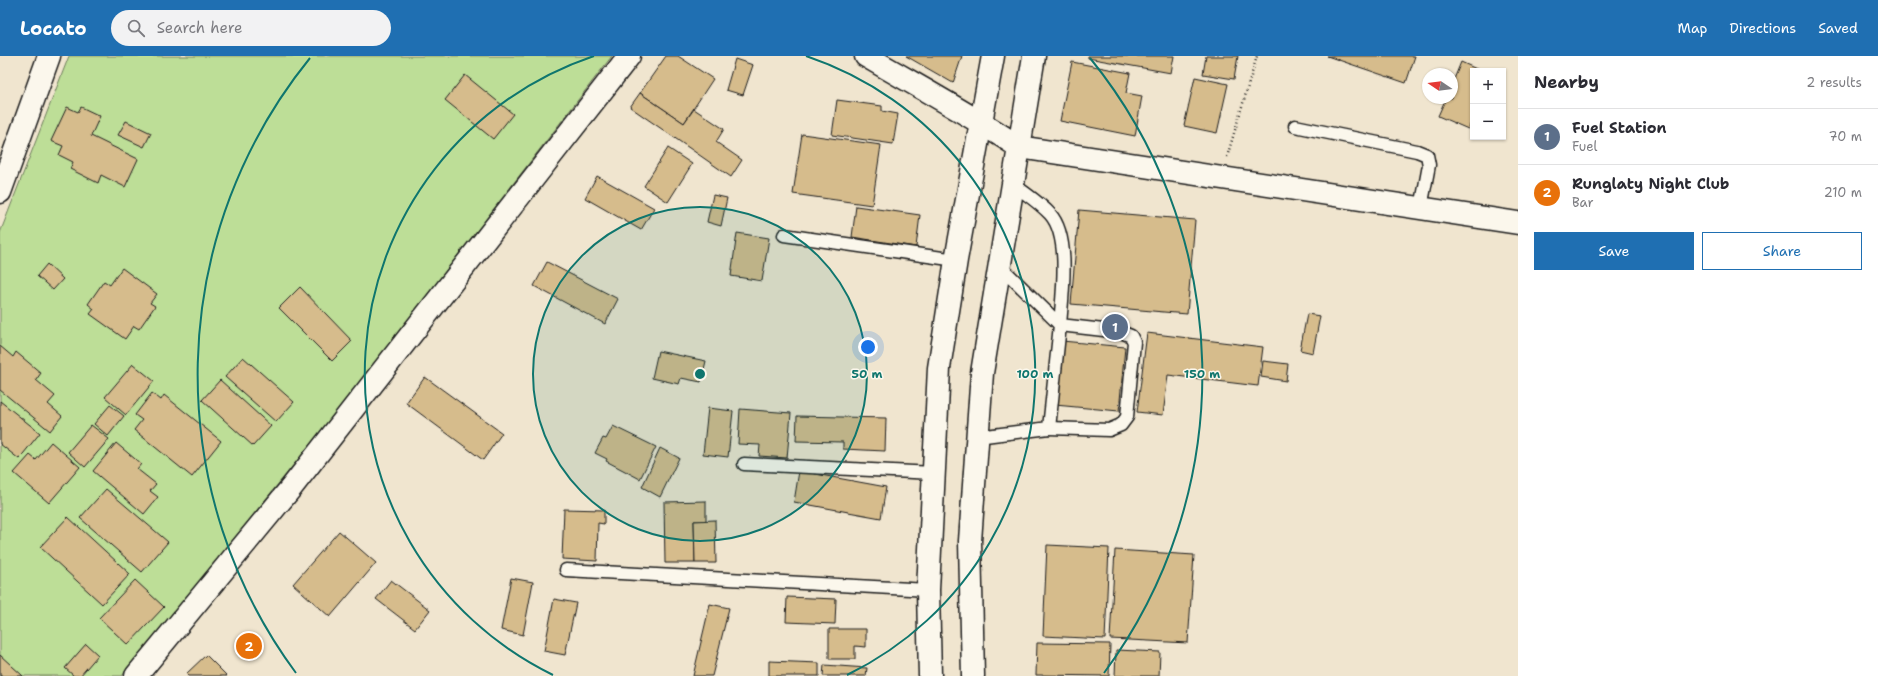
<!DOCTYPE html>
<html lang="en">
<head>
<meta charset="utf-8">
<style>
  body { margin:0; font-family:"Shantell Sans",sans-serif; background:#f2f2f3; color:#2b2b33 }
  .controls { position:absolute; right:12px; top:12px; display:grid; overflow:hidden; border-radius:0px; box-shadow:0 1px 3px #0004 }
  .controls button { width:36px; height:36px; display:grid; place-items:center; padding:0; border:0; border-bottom:1px solid #e1e1e2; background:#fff; color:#2b2b33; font:20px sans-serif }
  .compass { position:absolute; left:1422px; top:12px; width:36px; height:36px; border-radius:50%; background:#fff; box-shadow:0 1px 3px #0004; rotate:283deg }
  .you { position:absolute; left:868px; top:291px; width:14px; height:14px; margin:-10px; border:3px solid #fff; border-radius:50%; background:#1a73e8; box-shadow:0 0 0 6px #1a73e833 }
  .badge { display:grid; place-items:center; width:26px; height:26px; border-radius:50%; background:#1f6fb2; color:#fff; font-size:13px; font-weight:700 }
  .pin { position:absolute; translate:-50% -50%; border:2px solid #fff; box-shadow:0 1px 4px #0006 }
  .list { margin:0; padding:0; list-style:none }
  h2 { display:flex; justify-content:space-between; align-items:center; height:52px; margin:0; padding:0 16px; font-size:17px }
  h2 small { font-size:13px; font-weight:400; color:#7c7c81 }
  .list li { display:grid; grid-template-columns:26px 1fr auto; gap:12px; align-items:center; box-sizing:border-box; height:56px; padding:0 16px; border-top:1px solid #e1e1e2 }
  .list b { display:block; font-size:15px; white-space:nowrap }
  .list p { margin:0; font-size:13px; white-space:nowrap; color:#7c7c81 }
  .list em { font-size:13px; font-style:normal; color:#7c7c81 }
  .actions { display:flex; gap:8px; padding:12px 16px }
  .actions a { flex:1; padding:9px 0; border:1px solid #1f6fb2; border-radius:0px; text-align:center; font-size:14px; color:#1f6fb2 }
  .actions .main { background:#1f6fb2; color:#fff }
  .icon { flex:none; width:22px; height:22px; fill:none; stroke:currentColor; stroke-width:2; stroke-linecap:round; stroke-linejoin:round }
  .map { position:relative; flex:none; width:1518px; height:620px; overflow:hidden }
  header { display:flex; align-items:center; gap:24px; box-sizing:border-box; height:56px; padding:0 20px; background:#1f6fb2; color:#fff }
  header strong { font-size:19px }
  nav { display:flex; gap:22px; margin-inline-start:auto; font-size:14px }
  .search { width:280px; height:36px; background:#f2f2f3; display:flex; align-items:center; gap:10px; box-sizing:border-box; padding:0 14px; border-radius:22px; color:#7c7c81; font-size:15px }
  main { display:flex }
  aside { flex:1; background:#fff }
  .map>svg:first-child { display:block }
  .green { fill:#bdde97; stroke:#6c7d5a }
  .building { fill:#d6bc8c; stroke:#1c1c1c }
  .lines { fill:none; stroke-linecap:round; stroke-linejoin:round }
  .service-casing { stroke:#1c1c1c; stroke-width:15 }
  .minor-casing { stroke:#1c1c1c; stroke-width:25 }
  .trunk-casing { stroke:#1c1c1c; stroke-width:25 }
  .path { stroke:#1c1c1c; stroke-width:2.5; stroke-dasharray:1 3; stroke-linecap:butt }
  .service { stroke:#fbf7ec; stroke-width:12 }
  .minor { stroke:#fbf7ec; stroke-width:22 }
  .trunk { stroke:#fbf7ec; stroke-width:22 }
  .ring { fill:none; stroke:#0f766e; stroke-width:2 }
  .centre { fill:#0f766e; stroke:#fbf7ec; stroke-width:2 }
  .ring-label { font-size:12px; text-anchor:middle; font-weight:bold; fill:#0f766e; stroke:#fbf7ec; stroke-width:3; stroke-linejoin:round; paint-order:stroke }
</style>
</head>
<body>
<header>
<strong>Locato</strong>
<div class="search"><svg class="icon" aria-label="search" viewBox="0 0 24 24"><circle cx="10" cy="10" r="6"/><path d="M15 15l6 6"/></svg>Search here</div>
<nav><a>Map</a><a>Directions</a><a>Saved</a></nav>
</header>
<main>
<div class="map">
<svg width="1518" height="620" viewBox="0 0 1518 620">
  <rect width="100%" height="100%" fill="#f0e5cf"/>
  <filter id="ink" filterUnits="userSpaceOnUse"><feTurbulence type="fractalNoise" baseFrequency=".025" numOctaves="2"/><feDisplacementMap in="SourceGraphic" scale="8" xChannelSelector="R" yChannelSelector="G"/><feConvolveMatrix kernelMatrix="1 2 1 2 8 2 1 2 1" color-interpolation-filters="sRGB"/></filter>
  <g filter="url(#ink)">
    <polygon class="green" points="69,0 612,0 331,363 122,620 0,620 0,177"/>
    <g class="building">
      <polygon points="666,0 678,0 713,23 684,67 640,37"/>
      <polygon points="906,0 962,0 953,27"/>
      <polygon points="1088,0 1174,0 1171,17 1088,2"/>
      <polygon points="1206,0 1238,0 1234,23 1203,18"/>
      <polygon points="1327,0 1415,0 1406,27"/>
      <polygon points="735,3 753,9 743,39 726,34"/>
      <polygon points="1072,6 1130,17 1126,37 1142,40 1135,80 1060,65"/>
      <polygon points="1461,6 1481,15 1473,15 1473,63 1468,73 1438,60 1446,42 1452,42 1452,28"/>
      <polygon points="465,19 513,58 493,83 445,44"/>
      <polygon points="1195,21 1228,28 1217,77 1184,70"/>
      <polygon points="640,37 684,67 694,53 724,73 716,86 742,104 731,121 630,51"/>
      <polygon points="837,44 882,50 882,55 898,58 893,88 832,79"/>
      <polygon points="67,51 78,56 81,51 100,60 91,80 138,103 125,131 101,119 98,127 70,113 73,106 59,99 63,90 51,85"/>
      <polygon points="126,65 151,77 144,91 118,79"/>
      <polygon points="802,78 881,89 872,149 793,138"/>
      <polygon points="668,92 692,108 668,146 644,130"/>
      <polygon points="597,120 654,152 641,174 585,142"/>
      <polygon points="713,139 727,142 721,170 707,166"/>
      <polygon points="856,150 920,159 916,191 852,181"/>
      <polygon points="1079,154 1195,164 1187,258 1071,248"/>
      <polygon points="737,177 769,182 762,225 731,220"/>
      <polygon points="547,206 618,243 605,268 534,230"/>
      <polygon points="47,208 63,223 53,234 37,220"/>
      <polygon points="122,212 157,238 150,247 155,250 139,273 134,270 125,283 90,258 94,253 88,248 104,225 110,229"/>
      <polygon points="300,231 352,285 332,305 279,252"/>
      <polygon points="1307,258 1320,260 1313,297 1300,294"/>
      <polygon points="1147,277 1263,291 1258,330 1168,319 1163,359 1137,356"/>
      <polygon points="1062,285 1125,291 1119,355 1055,349"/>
      <polygon points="0,290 13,301 16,296 41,317 36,324 55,340 48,348 62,360 50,375 0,334"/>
      <polygon points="658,295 706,305 701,326 681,322 679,328 652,322"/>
      <polygon points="243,301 294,346 276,366 225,321"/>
      <polygon points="1263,305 1288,308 1286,325 1261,321"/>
      <polygon points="133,308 154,325 126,359 105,341"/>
      <polygon points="425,321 502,377 483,404 406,347"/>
      <polygon points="220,324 271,370 253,390 202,344"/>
      <polygon points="152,337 161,344 164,339 221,385 192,421 134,374 142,364 135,359"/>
      <polygon points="0,345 40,377 19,403 0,388"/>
      <polygon points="110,349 124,360 108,380 94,368"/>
      <polygon points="708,352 733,355 728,401 703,398"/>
      <polygon points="740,353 791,357 787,402 759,400 760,389 738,388"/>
      <polygon points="797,360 886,362 885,395 843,393 843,386 796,385"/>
      <polygon points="91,369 109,383 85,411 68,396"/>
      <polygon points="613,370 656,391 640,423 606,405 607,403 595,397 603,382 606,383"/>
      <polygon points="51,386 80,411 49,447 14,417 30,399 36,404"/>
      <polygon points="116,387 141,408 137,413 156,428 150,435 158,441 144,458 93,415"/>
      <polygon points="660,392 679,402 660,441 642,431"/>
      <polygon points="799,415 886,431 881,462 794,446"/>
      <polygon points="106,433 168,486 142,516 80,462"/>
      <polygon points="706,445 706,465 694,465 695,507 665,507 664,446"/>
      <polygon points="564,453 604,454 604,468 598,467 597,505 562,503"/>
      <polygon points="68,461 130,518 102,548 40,491"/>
      <polygon points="715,464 716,507 695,507 694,465"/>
      <polygon points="339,475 376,507 330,561 293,528"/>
      <polygon points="1047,489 1109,492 1105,583 1043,580"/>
      <polygon points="1115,494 1194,499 1188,587 1110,583"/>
      <polygon points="511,522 533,526 523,579 501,574"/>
      <polygon points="135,524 164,551 128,589 99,562"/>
      <polygon points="391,524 430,554 415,573 376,543"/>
      <polygon points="787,541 836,543 835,568 786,566"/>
      <polygon points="554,543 576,547 565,599 544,595"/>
      <polygon points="710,548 729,552 712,620 693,620"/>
      <polygon points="829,573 866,573 866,591 855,590 855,603 829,603"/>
      <polygon points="1037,587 1110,588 1109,620 1036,619"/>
      <polygon points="86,588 98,599 80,620 74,620 65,612"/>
      <polygon points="1116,594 1160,596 1159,620 1115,620"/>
      <polygon points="0,599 23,620 0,620"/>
      <polygon points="206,599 227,620 188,620 186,618"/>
      <polygon points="769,605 819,607 819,620 769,620"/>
      <polygon points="824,609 867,612 866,620 823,620"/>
    </g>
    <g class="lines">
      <g class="service-casing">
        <g id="service">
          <polyline points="1295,70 1417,95 1427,99 1429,109 1421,152"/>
          <path d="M1012 127C1024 137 1039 146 1050 158 1071 181 1062 240 1060 269L1121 276 1131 280 1134 286 1127 361 1121 369 1109 374 1049 372"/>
          <polyline points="784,179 956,204"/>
          <polyline points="977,381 1049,372 1060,269 999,209"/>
          <polyline points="744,408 934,417"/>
          <polyline points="566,514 928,534"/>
        </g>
      </g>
      <g class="minor-casing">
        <g id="minor">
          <path d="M866 0C917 30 969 58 1019 91L1518 167"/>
          <polyline points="0,136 49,0"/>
          <polyline points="136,620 291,432 629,0"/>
        </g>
      </g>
      <g class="trunk-casing">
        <g id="trunk">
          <polyline points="930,620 928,534 939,312 956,204 993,0"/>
          <polyline points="973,620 970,485 982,317 1034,0"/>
        </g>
      </g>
      <polyline class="path" points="1227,101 1257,0"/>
      <use href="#service" class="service"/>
      <use href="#minor" class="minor"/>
      <use href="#trunk" class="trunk"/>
    </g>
  </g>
  <circle cx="700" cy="318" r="167" fill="#0f766e" fill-opacity=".12"/>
  <g class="ring">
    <circle cx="700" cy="318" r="167"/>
    <path d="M553 619A335 335 0 0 1 594 0M806 0A335 335 0 0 1 847 619"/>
    <path d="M296 617A502 502 0 0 1 310 2M1090 2A502 502 0 0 1 1104 617"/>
  </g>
  <circle cx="700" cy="318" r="6" class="centre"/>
  <g class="ring-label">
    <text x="867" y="322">50 m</text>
    <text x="1035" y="322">100 m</text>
    <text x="1202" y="322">150 m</text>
  </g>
</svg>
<div class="controls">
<button>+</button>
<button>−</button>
</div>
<svg class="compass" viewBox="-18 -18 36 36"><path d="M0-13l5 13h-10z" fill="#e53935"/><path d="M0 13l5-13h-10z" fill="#7c7c81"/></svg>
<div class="you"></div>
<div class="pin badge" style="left:1115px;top:271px;background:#5c6f8a">1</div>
<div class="pin badge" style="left:249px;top:590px;background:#e8710a">2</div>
</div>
<aside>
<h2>Nearby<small>2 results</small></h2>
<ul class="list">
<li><span class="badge" style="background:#5c6f8a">1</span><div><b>Fuel Station</b><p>Fuel</p></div><em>70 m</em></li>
<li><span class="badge" style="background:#e8710a">2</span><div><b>Runglaty Night Club</b><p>Bar</p></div><em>210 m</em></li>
</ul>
<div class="actions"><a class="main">Save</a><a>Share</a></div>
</aside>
</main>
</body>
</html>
